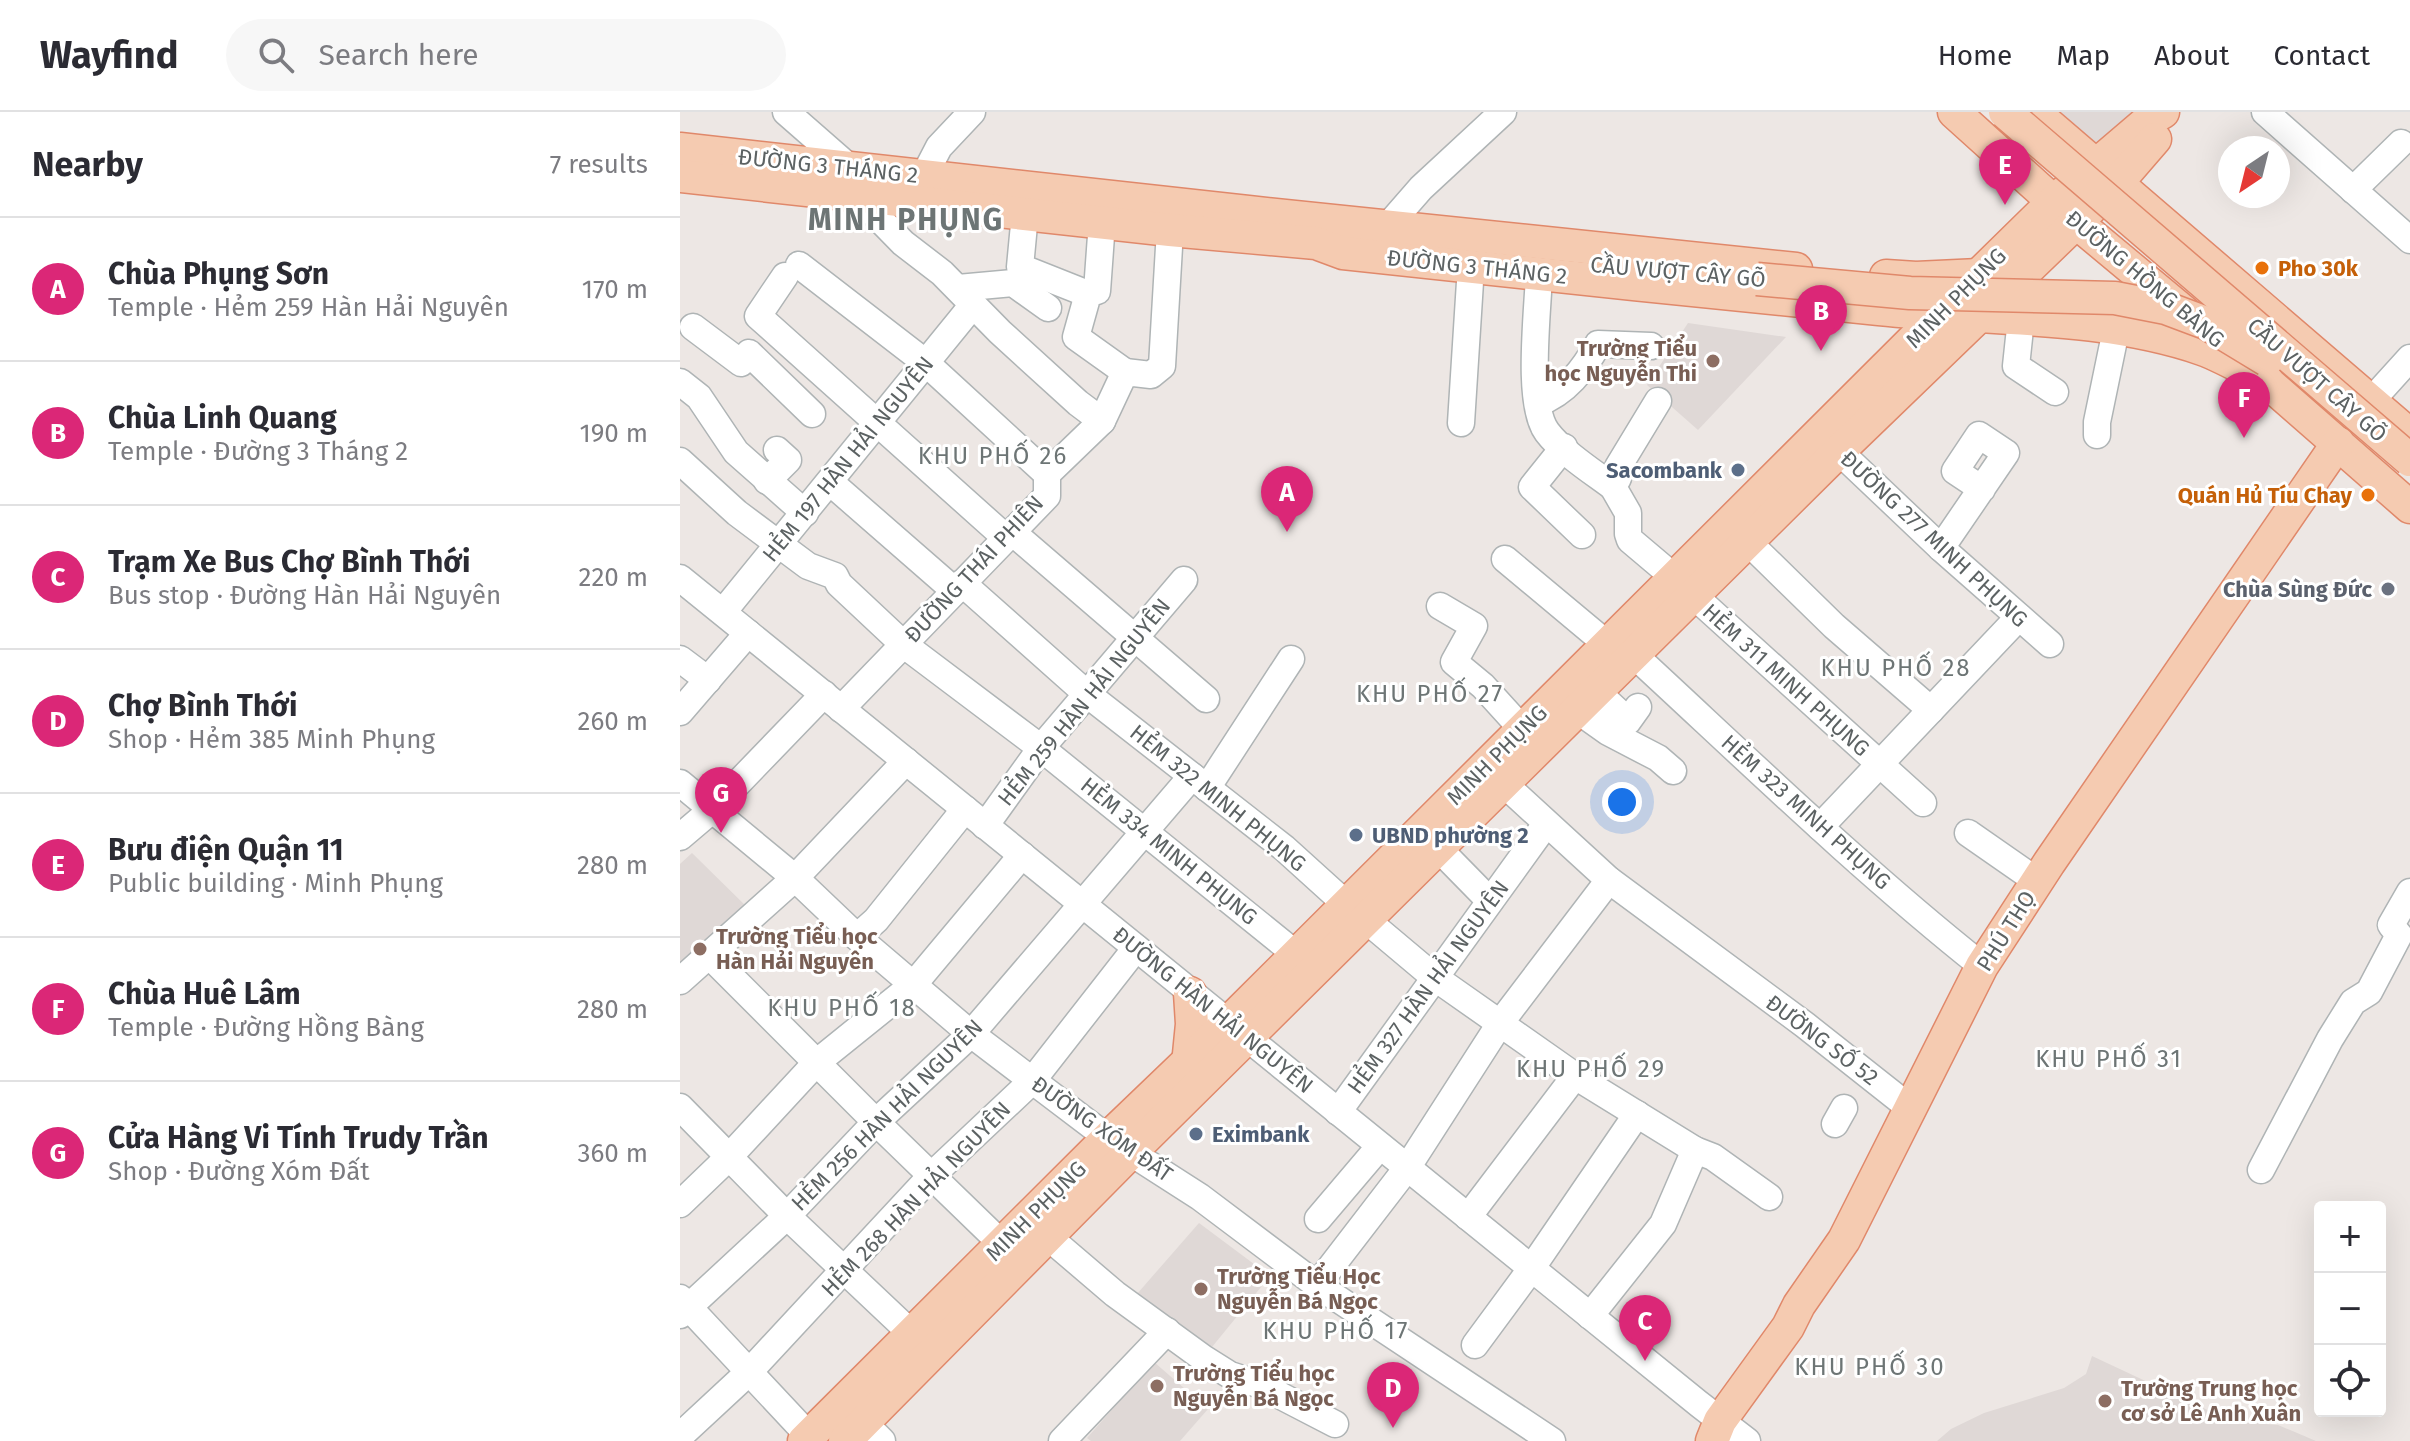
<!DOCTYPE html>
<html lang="en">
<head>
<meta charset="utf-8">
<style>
  body { margin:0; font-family:"Fira Sans",sans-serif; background:#f7f7f7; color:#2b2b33 }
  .controls { position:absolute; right:24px; bottom:24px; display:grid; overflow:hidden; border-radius:8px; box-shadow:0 8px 32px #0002 }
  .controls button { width:72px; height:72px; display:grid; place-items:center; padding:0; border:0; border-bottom:2px solid #e1e1e2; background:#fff; color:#2b2b33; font:40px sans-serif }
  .compass { position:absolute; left:1538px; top:24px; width:72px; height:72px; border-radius:50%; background:#fff; box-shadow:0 8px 32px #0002; rotate:215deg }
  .you { position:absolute; left:942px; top:690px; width:28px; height:28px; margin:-20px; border:6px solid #fff; border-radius:50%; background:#1a73e8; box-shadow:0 0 0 12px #1a73e833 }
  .badge { display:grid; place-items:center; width:52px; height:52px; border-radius:50%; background:#db2777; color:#fff; font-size:26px; font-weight:700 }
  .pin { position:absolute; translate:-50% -66px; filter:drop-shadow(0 2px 4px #0008) }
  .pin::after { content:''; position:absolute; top:42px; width:28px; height:24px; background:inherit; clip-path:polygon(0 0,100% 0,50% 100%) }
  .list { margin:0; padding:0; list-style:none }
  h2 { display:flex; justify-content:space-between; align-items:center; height:104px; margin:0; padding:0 32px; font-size:34px }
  h2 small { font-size:26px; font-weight:400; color:#7c7c81 }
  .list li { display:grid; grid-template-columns:52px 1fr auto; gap:24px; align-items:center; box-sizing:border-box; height:144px; padding:0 32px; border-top:2px solid #e1e1e2 }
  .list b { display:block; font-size:30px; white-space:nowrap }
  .list p { margin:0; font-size:26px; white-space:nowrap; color:#7c7c81 }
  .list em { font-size:26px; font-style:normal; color:#7c7c81 }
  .icon { flex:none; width:44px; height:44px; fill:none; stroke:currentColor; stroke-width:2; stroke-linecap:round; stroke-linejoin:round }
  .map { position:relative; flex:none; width:1730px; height:1329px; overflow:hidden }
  header { display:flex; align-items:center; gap:48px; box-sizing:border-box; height:112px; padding:0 40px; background:#fff; border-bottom:2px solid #e1e1e2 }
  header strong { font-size:38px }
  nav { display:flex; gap:44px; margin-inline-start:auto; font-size:28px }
  .search { width:560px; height:72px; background:#f7f7f7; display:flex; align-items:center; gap:20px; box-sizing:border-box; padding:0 28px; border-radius:44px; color:#7c7c81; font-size:30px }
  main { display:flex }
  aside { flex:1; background:#fff }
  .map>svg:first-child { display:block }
  .education { fill:#dfd8d6 }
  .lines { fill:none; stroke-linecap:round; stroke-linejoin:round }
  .minor-casing { stroke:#afb4b5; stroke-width:29 }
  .major-casing { stroke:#e0886a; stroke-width:35 }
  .minor { stroke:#fff; stroke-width:26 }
  .major { stroke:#f5cbb1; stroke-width:32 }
  .major-bridge-casing { stroke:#e0886a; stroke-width:35; stroke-linecap:butt }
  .major-bridge { stroke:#f5cbb1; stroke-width:32 }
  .food-dot { fill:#e8710a; stroke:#fff; stroke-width:3 }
  .education-dot { fill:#8d6e63; stroke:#fff; stroke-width:3 }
  .service-dot { fill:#5c6f8a; stroke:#fff; stroke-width:3 }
  .worship-dot { fill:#6b7280; stroke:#fff; stroke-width:3 }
  .labels { text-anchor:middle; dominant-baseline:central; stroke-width:6; stroke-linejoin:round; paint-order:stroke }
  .street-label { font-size:22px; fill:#5c6263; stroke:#fff }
  .food-label { font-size:22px; font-weight:bold; fill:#c56008; stroke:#fff; text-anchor:start }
  .education-label { font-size:22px; font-weight:bold; fill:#785e54; stroke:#fff; text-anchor:start }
  .service-label { font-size:22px; font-weight:bold; fill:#4e5e75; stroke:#fff; text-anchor:start }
  .worship-label { font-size:22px; font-weight:bold; fill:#5b616d; stroke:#fff; text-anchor:end }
  .neighbourhood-label { font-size:24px; letter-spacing:2px; fill:#6d7575; stroke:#fff }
  .district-label { font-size:30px; font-weight:bold; letter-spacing:2px; fill:#6d7575; stroke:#fff }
</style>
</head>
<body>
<header>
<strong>Wayfind</strong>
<div class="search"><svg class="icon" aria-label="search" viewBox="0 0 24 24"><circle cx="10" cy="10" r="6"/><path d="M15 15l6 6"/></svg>Search here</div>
<nav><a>Home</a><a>Map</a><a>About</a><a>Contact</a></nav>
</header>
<main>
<aside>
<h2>Nearby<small>7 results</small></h2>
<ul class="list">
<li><span class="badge">A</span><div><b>Chùa Phụng Sơn</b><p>Temple · Hẻm 259 Hàn Hải Nguyên</p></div><em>170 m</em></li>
<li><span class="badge">B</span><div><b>Chùa Linh Quang</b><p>Temple · Đường 3 Tháng 2</p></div><em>190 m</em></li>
<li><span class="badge">C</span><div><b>Trạm Xe Bus Chợ Bình Thới</b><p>Bus stop · Đường Hàn Hải Nguyên</p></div><em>220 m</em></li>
<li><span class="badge">D</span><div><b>Chợ Bình Thới</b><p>Shop · Hẻm 385 Minh Phụng</p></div><em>260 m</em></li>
<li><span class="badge">E</span><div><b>Bưu điện Quận 11</b><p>Public building · Minh Phụng</p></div><em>280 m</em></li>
<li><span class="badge">F</span><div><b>Chùa Huê Lâm</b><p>Temple · Đường Hồng Bàng</p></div><em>280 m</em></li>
<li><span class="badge">G</span><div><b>Cửa Hàng Vi Tính Trudy Trần</b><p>Shop · Đường Xóm Đất</p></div><em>360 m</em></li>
</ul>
</aside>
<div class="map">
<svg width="1730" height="1329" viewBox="0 0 1730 1329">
  <rect width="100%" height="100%" fill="#ede7e4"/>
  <g class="education">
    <polygon points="1381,0 1455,0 1420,35"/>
    <polygon points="1008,211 1106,225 1018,318 967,273"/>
    <polygon points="12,741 75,803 0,871 0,752"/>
    <polygon points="519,1111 590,1164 523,1246 450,1190"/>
    <polygon points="1412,1244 1551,1309 1598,1313 1636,1329 1257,1329 1271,1317 1304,1301 1384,1276 1406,1262"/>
    <polygon points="474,1250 528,1297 500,1329 411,1329 407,1326"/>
  </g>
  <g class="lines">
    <g class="minor-casing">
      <g id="minor">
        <polyline points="106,0 170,56"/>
        <polyline points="1585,0 1730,128"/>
        <polyline points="244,64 259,35 292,0"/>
        <polyline points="1673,78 1721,31"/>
        <polyline points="177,84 223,131 262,161 320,220 398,291 422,309"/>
        <polyline points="345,102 340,155 408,182"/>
        <polyline points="422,110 417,179 408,182 396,225 445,260"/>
        <polyline points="707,115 741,76 823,0"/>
        <polyline points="119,153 246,251 367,362"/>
        <path d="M859 162C858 198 846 292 867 320 882 340 913 360 933 375L938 366V355L978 289"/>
        <polyline points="105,164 78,204 326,426"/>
        <polyline points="278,176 333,171 368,196"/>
        <polyline points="1341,207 1336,254 1375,280"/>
        <polyline points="13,215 61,251 69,241 132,302"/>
        <polyline points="0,270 19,285 56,340 125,401"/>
        <polyline points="1691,289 1730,246"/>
        <path d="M858 291C886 281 904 257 918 232L971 234"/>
        <polyline points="781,311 791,154"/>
        <polyline points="1417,323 1417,310 1436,218"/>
        <polyline points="1145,326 1261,436 1370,532"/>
        <polyline points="884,335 852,375 902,423"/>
        <polyline points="0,349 57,401 128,454 155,464 159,472 223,532 361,636 617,843"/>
        <polyline points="87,369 108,348 97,338"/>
        <polyline points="150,370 275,479"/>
        <polyline points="933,375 948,401 948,422 950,428 995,466"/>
        <polyline points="332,420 526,587"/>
        <polyline points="1067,429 1154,514 1251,598"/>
        <polyline points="1261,436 1326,341 1299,323 1275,359 1302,377"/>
        <polyline points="825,447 928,533"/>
        <polyline points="0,466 1019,1292 1067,1329"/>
        <polyline points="282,471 407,582 604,736 667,793"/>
        <polyline points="1013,483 1243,691"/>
        <polyline points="760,494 794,514 774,550 803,574 843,618"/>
        <polyline points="43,500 292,194"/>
        <path d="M953 542C1068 648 1180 757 1302 854"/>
        <polyline points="0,547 28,568"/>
        <polyline points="916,579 948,609 958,595"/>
        <polyline points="161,597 367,384 367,362 422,309 445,260 471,263 482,254 490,118"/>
        <polyline points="897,598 928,620 978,646 993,659"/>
        <polyline points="0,600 68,521"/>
        <polyline points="811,660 929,768 1125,913 1230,996"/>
        <polyline points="0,671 115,766 177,825 291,922 428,1026 520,1085 637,1173 872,1329"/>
        <polyline points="527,676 611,547"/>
        <polyline points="305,714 361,636 504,468"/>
        <polyline points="1140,715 1339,505"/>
        <polyline points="1288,721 1357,769"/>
        <polyline points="0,725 33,697 144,582"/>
        <polyline points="758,736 810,789"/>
        <polyline points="685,807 754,865 895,964 1015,1038 1033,1045 1089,1085"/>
        <polyline points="177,825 196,808 285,697"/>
        <polyline points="29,843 196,1010 322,1132"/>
        <polyline points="0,869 115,766 226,649"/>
        <polyline points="0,995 107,1104 232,1222"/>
        <polyline points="658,1000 866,712"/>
        <polyline points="1155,1012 1164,996"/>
        <polyline points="1581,1058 1650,927 1673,890 1689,880 1719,823 1711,813 1730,780"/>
        <polyline points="0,1092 49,1045 136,951 234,872 342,743"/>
        <polyline points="788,1105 895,964"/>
        <polyline points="638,1107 700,1034"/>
        <polyline points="367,1124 435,1182 523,1246 550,1263 578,1272 655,1312"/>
        <polyline points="637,1173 727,1056 821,910 929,768"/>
        <polyline points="0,1186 129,1324"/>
        <polyline points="0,1203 107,1104 196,1010 291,922 512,664"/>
        <polyline points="910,1204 983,1112 1015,1038"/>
        <polyline points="795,1233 851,1157 957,1002"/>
        <polyline points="183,1310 202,1329"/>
        <polyline points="0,1324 69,1260 251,1064 352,969 456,836"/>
        <polyline points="382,1329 487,1219"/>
      </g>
    </g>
    <g class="major-casing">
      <g id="major">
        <polyline points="1274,0 1397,111 1510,205"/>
        <polyline points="1354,0 1730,323"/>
        <polyline points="0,37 568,100 1116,157"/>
        <path d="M0 64 490 118 636 131 663 141C842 161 1020 179 1199 197 1305 208 1420 202 1522 237 1544 245 1566 258 1587 269"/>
        <polyline points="1206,164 1236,166 1299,163"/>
        <polyline points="1570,255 1730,395"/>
        <polyline points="508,952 512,912 510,881"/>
        <polyline points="124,1329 428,1026 549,910 1261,200 1373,90 1469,8 1483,0"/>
        <polyline points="165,1329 450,1041 1159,339 1437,71 1475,27"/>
        <polyline points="1032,1329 1040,1309 1108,1215 1119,1193 1164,1128 1302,854 1369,751 1658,331"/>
      </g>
    </g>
    <use href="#minor" class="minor"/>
    <use href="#major" class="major"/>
    <g class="major-bridge-casing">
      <g id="major-bridge">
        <polyline points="1325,0 1730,348"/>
        <polyline points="1077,167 1230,181 1435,186 1486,196 1526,211 1587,248"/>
      </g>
    </g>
    <use href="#major-bridge" class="major-bridge"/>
  </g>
  <g class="food-dot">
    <circle cx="1582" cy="156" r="8"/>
    <circle cx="1688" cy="383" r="8"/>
  </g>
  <g class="education-dot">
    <circle cx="1033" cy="249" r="8"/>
    <circle cx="20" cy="837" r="8"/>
    <circle cx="521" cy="1177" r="8"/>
    <circle cx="477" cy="1274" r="8"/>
    <circle cx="1425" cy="1289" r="8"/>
  </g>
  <g class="service-dot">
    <circle cx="1058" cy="358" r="8"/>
    <circle cx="676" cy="723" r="8"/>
    <circle cx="516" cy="1022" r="8"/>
  </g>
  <circle class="worship-dot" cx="1708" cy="477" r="8"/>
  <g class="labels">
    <g class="street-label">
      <text transform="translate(148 54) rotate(6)">ĐƯỜNG 3 THÁNG 2</text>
      <text transform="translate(797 155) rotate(6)">ĐƯỜNG 3 THÁNG 2</text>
      <text transform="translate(998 160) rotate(5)">CẦU VƯỢT CÂY GÕ</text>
      <text transform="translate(1465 167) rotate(40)">ĐƯỜNG HỒNG BÀNG</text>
      <text transform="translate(1276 186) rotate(-45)">MINH PHỤNG</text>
      <text transform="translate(1637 268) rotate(41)">CẦU VƯỢT CÂY GÕ</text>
      <text transform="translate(168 347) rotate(-51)">HẺM 197 HÀN HẢI NGUYÊN</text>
      <text transform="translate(1254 427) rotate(43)">ĐƯỜNG 277 MINH PHỤNG</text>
      <text transform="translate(294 457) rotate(-47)">ĐƯỜNG THÁI PHIÊN</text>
      <text transform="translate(1106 568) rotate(42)">HẺM 311 MINH PHỤNG</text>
      <text transform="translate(404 590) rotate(-51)">HẺM 259 HÀN HẢI NGUYÊN</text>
      <text transform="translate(817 643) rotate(-45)">MINH PHỤNG</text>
      <text transform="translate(538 686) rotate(39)">HẺM 322 MINH PHỤNG</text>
      <text transform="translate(1126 700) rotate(42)">HẺM 323 MINH PHỤNG</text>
      <text transform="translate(489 739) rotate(39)">HẺM 334 MINH PHỤNG</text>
      <text transform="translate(1326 819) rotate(-58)">PHÚ THỌ</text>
      <text transform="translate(748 875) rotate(-54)">HẺM 327 HÀN HẢI NGUYÊN</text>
      <text transform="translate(533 898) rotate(39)">ĐƯỜNG HÀN HẢI NGUYÊN</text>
      <text transform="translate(1142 928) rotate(37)">ĐƯỜNG SỐ 52</text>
      <text transform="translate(207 1003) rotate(-45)">HẺM 256 HÀN HẢI NGUYÊN</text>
      <text transform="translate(422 1017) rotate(35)">ĐƯỜNG XÓM ĐẤT</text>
      <text transform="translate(236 1087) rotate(-46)">HẺM 268 HÀN HẢI NGUYÊN</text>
      <text transform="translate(356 1099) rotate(-45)">MINH PHỤNG</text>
    </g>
    <g class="food-label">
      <text x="1598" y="156">Pho 30k</text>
      <text x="1672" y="383" text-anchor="end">Quán Hủ Tíu Chay</text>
    </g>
    <g class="education-label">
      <text x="1017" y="236" text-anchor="end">Trường Tiểu<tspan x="1017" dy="25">học Nguyễn Thi</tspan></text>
      <text x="36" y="824">Trường Tiểu học<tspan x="36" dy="25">Hàn Hải Nguyên</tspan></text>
      <text x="537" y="1164">Trường Tiểu Học<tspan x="537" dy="25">Nguyễn Bá Ngọc</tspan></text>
      <text x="493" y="1261">Trường Tiểu học<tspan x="493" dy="25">Nguyễn Bá Ngọc</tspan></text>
      <text x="1441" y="1276">Trường Trung học<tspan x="1441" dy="25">cơ sở Lê Anh Xuân</tspan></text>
    </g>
    <g class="service-label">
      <text x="1042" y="358" text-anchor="end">Sacombank</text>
      <text x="692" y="723">UBND phường 2</text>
      <text x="532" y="1022">Eximbank</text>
    </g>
    <g class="worship-label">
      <text x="1692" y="477">Chùa Sùng Đức</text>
    </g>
    <g class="neighbourhood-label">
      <text x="313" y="344">KHU PHỐ 26</text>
      <text x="1216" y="556">KHU PHỐ 28</text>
      <text x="750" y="582">KHU PHỐ 27</text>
      <text x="162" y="896">KHU PHỐ 18</text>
      <text x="1429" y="947">KHU PHỐ 31</text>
      <text x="911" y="957">KHU PHỐ 29</text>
      <text x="656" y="1219">KHU PHỐ 17</text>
      <text x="1190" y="1255">KHU PHỐ 30</text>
    </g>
    <g class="district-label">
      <text x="226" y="108">MINH PHỤNG</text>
    </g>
  </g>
</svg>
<div class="controls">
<button>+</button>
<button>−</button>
<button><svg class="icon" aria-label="locate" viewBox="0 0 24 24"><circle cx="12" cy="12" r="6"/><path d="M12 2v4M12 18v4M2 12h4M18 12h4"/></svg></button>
</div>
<svg class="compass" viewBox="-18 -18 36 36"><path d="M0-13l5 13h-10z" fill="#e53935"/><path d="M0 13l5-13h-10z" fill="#7c7c81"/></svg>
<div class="you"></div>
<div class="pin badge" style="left:607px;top:420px">A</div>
<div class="pin badge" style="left:1141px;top:239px">B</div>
<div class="pin badge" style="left:965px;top:1249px">C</div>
<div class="pin badge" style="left:713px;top:1316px">D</div>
<div class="pin badge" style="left:1325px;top:93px">E</div>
<div class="pin badge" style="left:1564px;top:326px">F</div>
<div class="pin badge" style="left:41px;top:721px">G</div>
</div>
</main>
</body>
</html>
